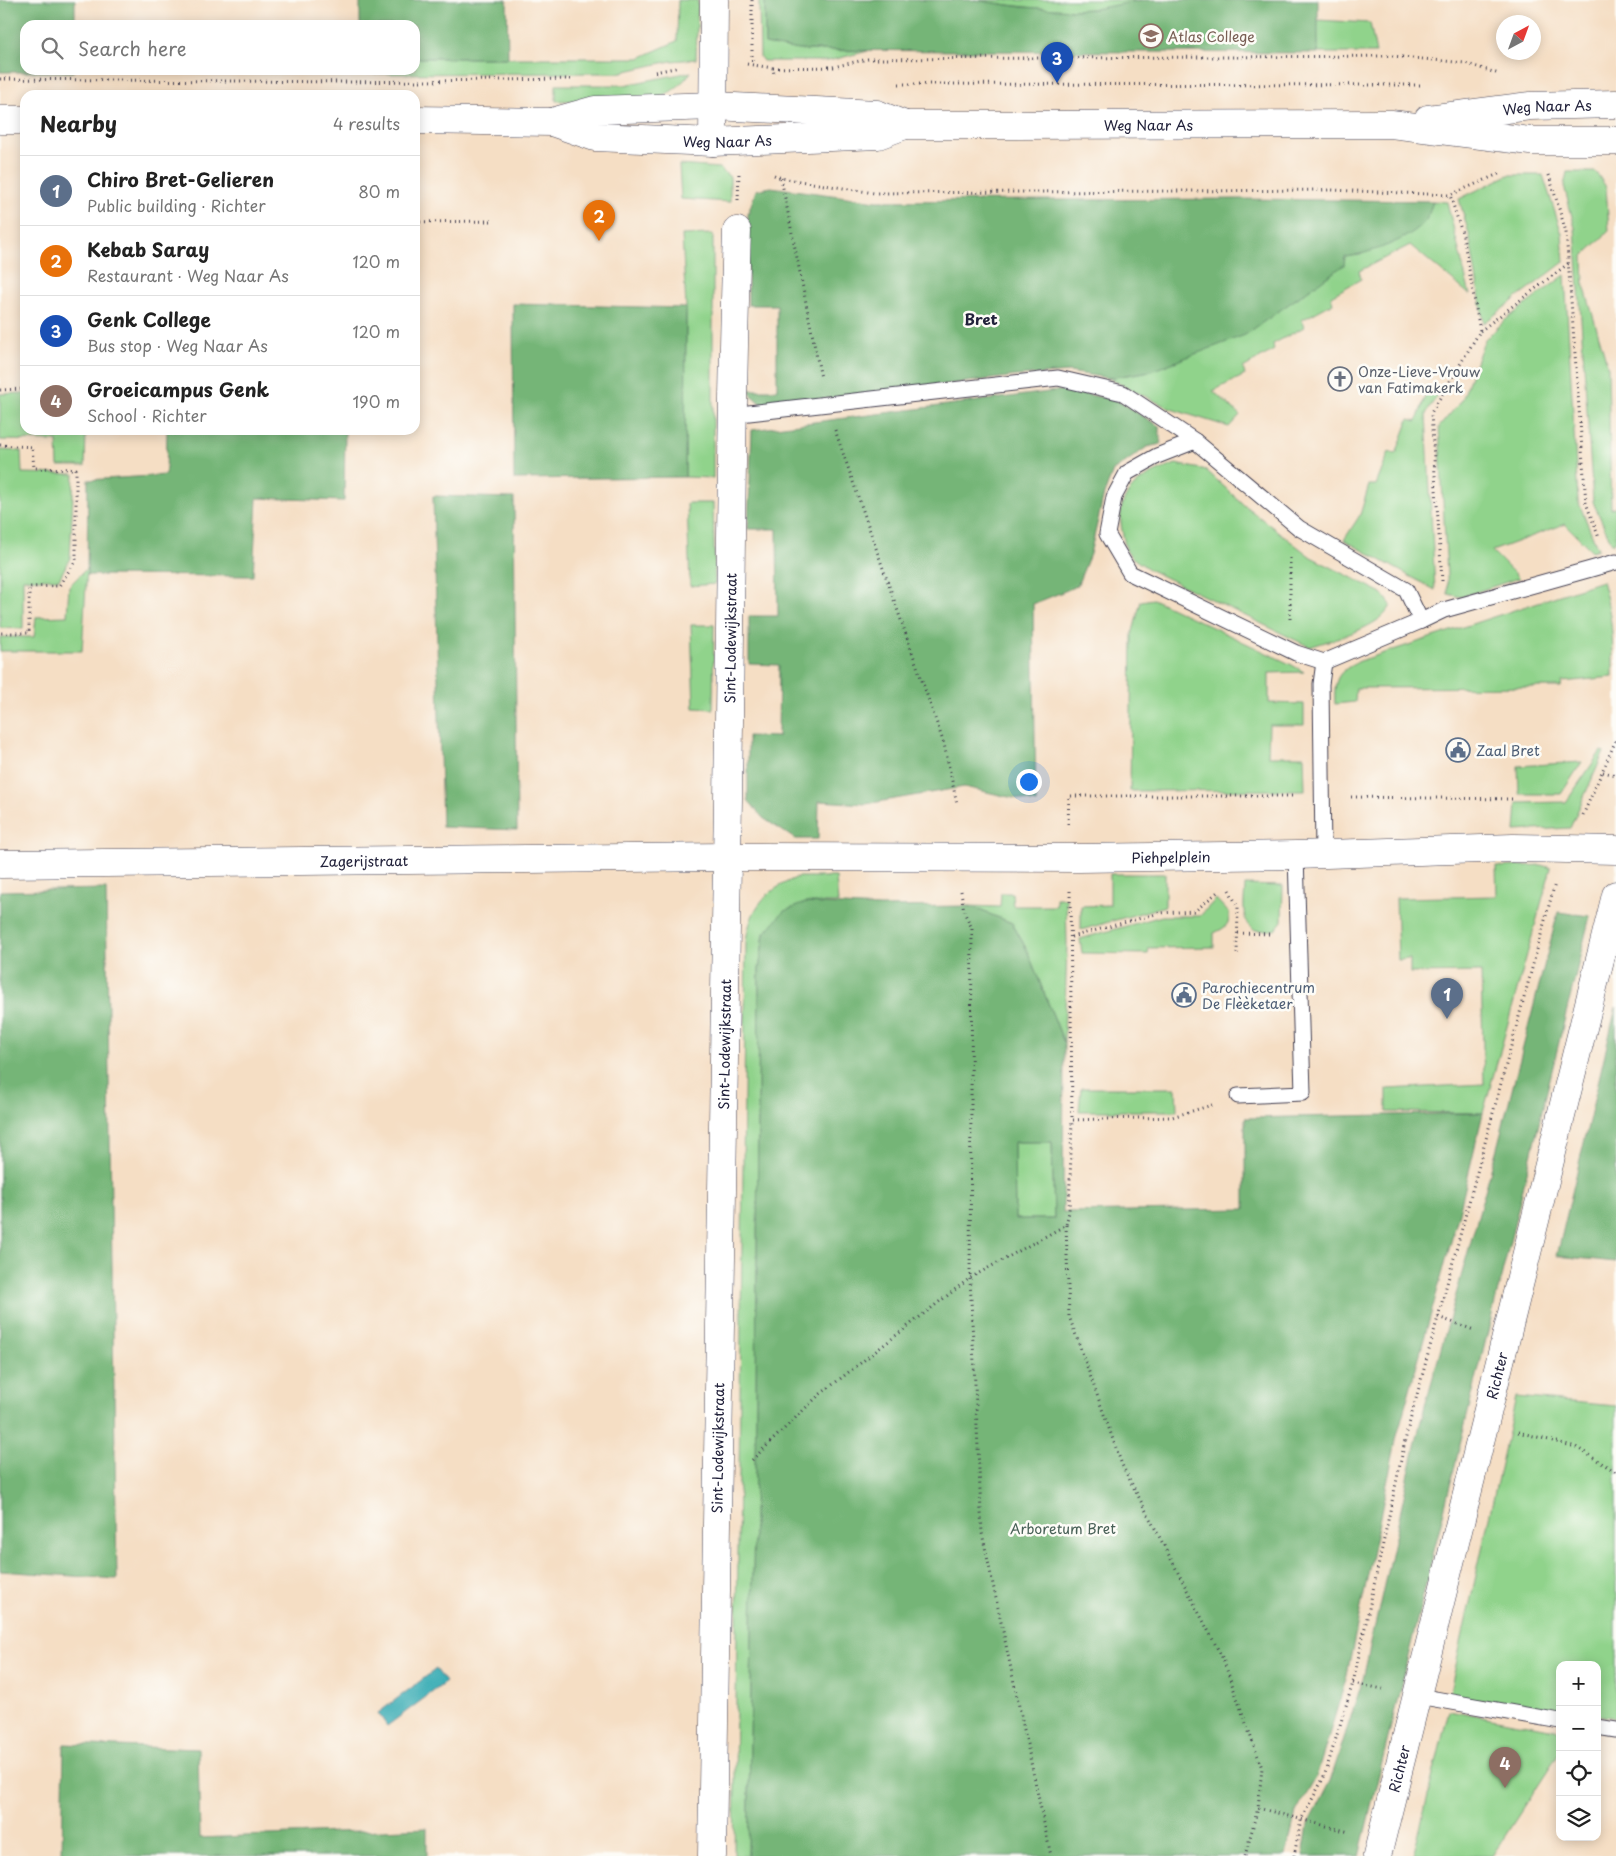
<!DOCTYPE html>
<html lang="en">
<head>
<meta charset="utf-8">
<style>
  body { margin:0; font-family:"Playpen Sans",sans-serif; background:#f2f2f2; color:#222 }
  .controls { position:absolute; right:15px; bottom:15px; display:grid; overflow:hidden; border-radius:10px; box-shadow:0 2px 12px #0003 }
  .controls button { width:45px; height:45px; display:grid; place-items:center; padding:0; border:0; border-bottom:1px solid #e0e0e0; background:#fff; color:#222; font:25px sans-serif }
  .compass { position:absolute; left:1496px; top:15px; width:45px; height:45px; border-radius:50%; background:#fff; box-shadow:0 2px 12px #0003; rotate:41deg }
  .you { position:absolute; left:1028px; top:781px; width:18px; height:18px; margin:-12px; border:4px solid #fff; border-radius:50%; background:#1a73e8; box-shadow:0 0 0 8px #1a73e833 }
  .badge { display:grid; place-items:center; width:32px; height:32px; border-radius:50%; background:#b45309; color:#fff; font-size:16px; font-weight:700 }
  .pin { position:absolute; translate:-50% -41px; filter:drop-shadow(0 1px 2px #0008) }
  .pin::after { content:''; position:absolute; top:26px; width:18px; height:15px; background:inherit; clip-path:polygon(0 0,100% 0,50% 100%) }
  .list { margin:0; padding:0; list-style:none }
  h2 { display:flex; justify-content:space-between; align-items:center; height:65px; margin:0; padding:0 20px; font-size:21px }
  h2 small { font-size:16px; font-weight:400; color:#767676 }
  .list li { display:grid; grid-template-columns:32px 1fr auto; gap:15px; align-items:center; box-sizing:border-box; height:70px; padding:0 20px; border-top:1px solid #e0e0e0 }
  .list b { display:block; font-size:19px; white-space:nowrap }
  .list p { margin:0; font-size:16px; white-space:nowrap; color:#767676 }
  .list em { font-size:16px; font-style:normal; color:#767676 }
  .icon { flex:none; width:28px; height:28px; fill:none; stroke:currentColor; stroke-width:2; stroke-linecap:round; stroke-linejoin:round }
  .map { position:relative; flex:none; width:1616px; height:1856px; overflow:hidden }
  .search { position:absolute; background:#fff; box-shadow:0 2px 12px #0003; left:20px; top:20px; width:400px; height:55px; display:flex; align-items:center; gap:12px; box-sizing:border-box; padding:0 18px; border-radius:15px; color:#767676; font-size:19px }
  .panel { position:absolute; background:#fff; box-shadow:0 2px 12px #0003; left:20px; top:90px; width:400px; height:345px; border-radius:15px }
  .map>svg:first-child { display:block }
  .green { fill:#90d38b; stroke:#597a63 }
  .forest { fill:#74b577; stroke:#4b6c59; fill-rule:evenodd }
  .water { fill:#3daeb6; stroke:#306878 }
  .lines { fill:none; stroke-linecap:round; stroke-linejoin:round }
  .service-casing { stroke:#423e50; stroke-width:17 }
  .minor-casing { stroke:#423e50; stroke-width:29 }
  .secondary-casing { stroke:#423e50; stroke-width:29 }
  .path { stroke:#423e50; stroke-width:3; stroke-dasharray:1 4; stroke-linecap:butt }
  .service { stroke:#fff; stroke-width:15 }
  .minor { stroke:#fff; stroke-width:28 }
  .secondary { stroke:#fff; stroke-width:28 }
  .labels { text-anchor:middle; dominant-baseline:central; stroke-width:5; stroke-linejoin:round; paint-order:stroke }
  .education-label { font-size:14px; fill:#785e54; stroke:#fdfcf7; text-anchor:start }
  .street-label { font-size:14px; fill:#22223b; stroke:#fdfcf7 }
  .worship-label { font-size:14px; fill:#5b616d; stroke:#fdfcf7; text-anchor:start }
  .service-label { font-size:14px; fill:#4e5e75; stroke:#fdfcf7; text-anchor:start }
  .park-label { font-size:14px; fill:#486057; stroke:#fdfcf7 }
  .neighbourhood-label { font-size:15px; font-weight:bold; fill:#22223b; stroke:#fdfcf7 }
</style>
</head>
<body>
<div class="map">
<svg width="1616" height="1856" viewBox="0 0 1616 1856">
  <rect width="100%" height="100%" fill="#fdfcf7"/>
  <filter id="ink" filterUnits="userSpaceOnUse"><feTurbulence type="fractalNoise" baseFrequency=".02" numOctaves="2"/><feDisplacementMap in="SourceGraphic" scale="10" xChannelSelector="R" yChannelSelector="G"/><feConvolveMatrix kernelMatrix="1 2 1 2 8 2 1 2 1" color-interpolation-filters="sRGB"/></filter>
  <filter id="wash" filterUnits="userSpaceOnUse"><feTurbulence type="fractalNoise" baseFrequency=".0096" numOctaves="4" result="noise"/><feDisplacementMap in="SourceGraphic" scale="20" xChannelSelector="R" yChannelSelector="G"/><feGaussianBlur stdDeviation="1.12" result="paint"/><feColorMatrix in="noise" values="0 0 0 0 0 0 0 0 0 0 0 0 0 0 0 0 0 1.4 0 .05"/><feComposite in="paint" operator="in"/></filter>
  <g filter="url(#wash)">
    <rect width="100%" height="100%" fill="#f5dec4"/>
    <g class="green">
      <polygon points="678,0 698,0 696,59 671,61 617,73 340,74 340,70 415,70 415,58 639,58 677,41"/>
      <polygon points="759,0 765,0 765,44 799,50 868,51 828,61 763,61 760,57"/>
      <path d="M974 0H1141C1087 17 1028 8 974 0Z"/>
      <polygon points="1317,20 1370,23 1376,53 1318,53"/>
      <path d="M691 72C681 85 673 92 657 98L556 101V85H624Z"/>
      <polygon points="679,165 719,168 730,177 730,202 681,199"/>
      <polygon points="1567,172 1596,172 1606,187 1609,231 1583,256 1584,285 1608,367 1611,509 1616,506 1616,541 1612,544 1593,502 1575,228 1564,186"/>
      <polygon points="1508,175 1543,175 1562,234 1564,262 1484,323 1469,234 1459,199"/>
      <polygon points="1433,201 1447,202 1470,295 1410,245 1359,271 1361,279 1331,296 1333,303 1302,320 1304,327 1273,344 1274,350 1243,368 1245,375 1213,391 1240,415 1229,427 1171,409 1108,378 1151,371 1344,257 1360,255 1426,219"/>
      <polygon points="713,234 713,478 685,477 686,308 682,235"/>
      <polygon points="1565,275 1578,501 1598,549 1592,551 1565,524 1492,551 1519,578 1461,597 1448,594 1439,427 1462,400 1484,341 1504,321"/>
      <polygon points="1428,388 1439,392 1426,414 1435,590 1344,540 1360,515 1369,485 1376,485 1389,452 1396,454 1409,419 1417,421"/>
      <polygon points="25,393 25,430 86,430 85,466 58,466 57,441 0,440 0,394"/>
      <polygon points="0,450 21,451 22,473 74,474 70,558 59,579 23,579 23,629 0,628"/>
      <path d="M1176 464 1206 470 1245 506 1311 557 1382 593 1391 605C1382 628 1332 639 1310 647L1150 570C1144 565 1133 560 1128 553 1125 549 1124 540 1123 535 1112 491 1142 476 1176 464Z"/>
      <polygon points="687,503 713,503 715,584 690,586"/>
      <polygon points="87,568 82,651 0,651 0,637 34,637 36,617 67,616 69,586"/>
      <path d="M1602 581C1613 617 1613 640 1613 677L1562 682 1561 687 1356 688 1355 702 1335 704C1334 678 1337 672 1360 661Z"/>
      <polygon points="1153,599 1292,665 1304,672 1269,673 1269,703 1304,704 1304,725 1269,725 1268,756 1304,756 1305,790 1130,791 1132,635 1141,601"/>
      <polygon points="691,625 714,625 713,709 694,708"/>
      <polygon points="1601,751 1604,752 1570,828 1515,831 1517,803 1566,802"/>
      <polygon points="1582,762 1561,794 1519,794 1518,766"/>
      <polygon points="1541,865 1551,868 1483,1113 1387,1112 1387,1089 1484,1084 1481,972 1410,973 1410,959 1398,960 1396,898 1497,896 1496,867"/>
      <polygon points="1110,874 1165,874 1165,906 1081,930 1081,906 1110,905"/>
      <path d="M798 877H836L838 903H805L764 933 759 970 756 1410 748 1856H734L746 941C751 906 765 891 798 877Z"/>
      <path d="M1245 885 1283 886 1282 921 1275 930C1269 930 1260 931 1255 930 1239 925 1245 897 1245 885Z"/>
      <polygon points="1001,893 1012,893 1013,906 1056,906 1056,898 1066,898 1067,944 1064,1043 1027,950 1012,923 969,906 1000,907"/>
      <path d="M1216 899 1229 913C1230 925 1225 928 1214 933V947L1149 948 1148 954 1082 953 1080 939 1162 916H1200Z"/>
      <polygon points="1081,1088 1176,1088 1177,1111 1079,1111"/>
      <polygon points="1014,1142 1052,1142 1054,1219 1015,1219"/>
      <polygon points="1516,1397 1616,1406 1616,1718 1597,1715 1597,1665 1560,1665 1560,1710 1449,1696"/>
      <polygon points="1449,1710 1560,1731 1560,1751 1492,1856 1413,1856"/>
    </g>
    <g class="forest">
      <polygon points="0,0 75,0 75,25 25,25 25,70 74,70 73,72 0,72"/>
      <polygon points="360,0 507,0 508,58 415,58 415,25 360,25"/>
      <polygon points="765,0 974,0 1022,7 1073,10 1095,9 1141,0 1318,0 1318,53 799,50 765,44"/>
      <path d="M771 187 877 201 1240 199 1433 201C1431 207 1429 215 1426 220 1411 240 1368 254 1345 257L1344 265 1245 335 1151 371 1108 378 1069 372 1017 376 764 406 753 397 749 390H777V305H748V214L756 190Z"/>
      <polygon points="513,304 686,308 685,477 514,479"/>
      <polygon points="1064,390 1116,400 1159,426 1161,444 1147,447 1113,471 1104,494 1090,554 1077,586 1033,604 1036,803 964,787 866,804 819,801 818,839 795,839 763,818 748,800 748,736 778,737 779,665 749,664 749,616 778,616 777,529 748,529 752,430"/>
      <polygon points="167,430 345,430 344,501 257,498 253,576 87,575 88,480 166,475"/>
      <polygon points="433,496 514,498 517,830 442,827"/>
      <polygon points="106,889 117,1579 0,1571 0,891"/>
      <path d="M805 903 880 907 969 906 1012 923 1027 950 1064 1043 1063 1212 1245 1209V1118L1483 1113 1459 1213 1397 1436 1346 1679 1316 1778 1296 1812 1286 1856H748L756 1410 759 970 764 934 784 911ZM1014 1142H1052L1054 1219H1015Z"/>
      <polygon points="1558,912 1590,916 1359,1856 1303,1856 1308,1825 1330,1782 1363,1679 1421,1420 1497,1148"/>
      <polygon points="1616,1007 1616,1262 1557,1256"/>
      <polygon points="64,1744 198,1749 200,1838 427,1828 427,1856 62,1856"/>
    </g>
    <polygon class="water" points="436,1669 446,1682 387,1726 378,1713"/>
  </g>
  <g filter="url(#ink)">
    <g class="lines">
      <g class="service-casing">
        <g id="service">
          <polyline points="731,415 1058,378 1123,393 1195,441 1299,528 1406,590 1421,621 1444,610 1616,562"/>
          <polyline points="1195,441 1157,456 1127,473 1114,497 1107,534 1130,573 1296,653 1324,662 1421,621"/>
          <polyline points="1323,854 1321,684 1324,662"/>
          <polyline points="1238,1096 1303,1093 1296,855"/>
          <polyline points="1418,1696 1560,1721"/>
          <polyline points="1597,1727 1616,1730"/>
        </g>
      </g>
      <g class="minor-casing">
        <g id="minor">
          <polyline points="713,142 714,0"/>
          <path id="s1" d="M0 864 727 857 1079 858 1296 855 1513 848 1616 850"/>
          <path id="s2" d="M712 1856C715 1524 722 1192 727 859 731 650 730 440 737 231"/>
          <path id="s3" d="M1377 1856 1616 895"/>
        </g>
      </g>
      <g class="secondary-casing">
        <g id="secondary">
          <path id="s4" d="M1428 119 1530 106 1616 104"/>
          <polyline points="0,120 25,120"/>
          <path id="s5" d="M415 120 552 122 595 137 713 142 878 135 905 125H974L1391 124 1530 141H1616"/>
          <polyline points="552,122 595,110 714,106 877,114 905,125"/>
        </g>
      </g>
      <g class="path">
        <polyline points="752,0 752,63"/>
        <polyline points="747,64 773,68 774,74"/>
        <polyline points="773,68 833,67 868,59 1392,56 1465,63 1499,74"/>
        <polyline points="655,72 679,67"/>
        <polyline points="0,79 346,82 572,79"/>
        <polyline points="899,84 1421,85"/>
        <polyline points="774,175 781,178 874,193 1331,190 1450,195 1501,173"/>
        <polyline points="1549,175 1566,232 1586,503 1599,538"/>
        <polyline points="781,178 821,378"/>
        <polyline points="738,200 739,173"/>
        <polyline points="415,222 494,221"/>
        <polyline points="1480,331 1569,263"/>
        <polyline points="0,390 24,389"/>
        <polyline points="835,430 944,744 957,804"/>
        <polyline points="0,445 32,447 34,468 76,469 76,560 59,586 29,587 29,633 0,633"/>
        <polyline points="1442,581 1431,413 1480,331 1463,236 1450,195"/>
        <polyline points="1290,619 1290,555"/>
        <polyline points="1603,772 1616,775"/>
        <polyline points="1351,797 1515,799"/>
        <polyline points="1583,815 1616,740"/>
        <polyline points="1068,824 1069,796 1294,796"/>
        <polyline points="1229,890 1238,907 1237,956"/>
        <polyline points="961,891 964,912 972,928 970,1278 982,1533 1051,1856"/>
        <polyline points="1070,891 1072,1120 1172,1117 1212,1105"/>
        <polyline points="1238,933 1270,934"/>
        <polyline points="1071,937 1160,913 1195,911 1220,890"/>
        <polyline points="1066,1225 1069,1316 1122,1465 1223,1659 1262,1768 1258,1808"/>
        <polyline points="1438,1317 1474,1330"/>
        <polyline points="1518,1432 1576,1447 1616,1472"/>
        <polyline points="752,1460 818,1396 970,1278 1066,1225 1069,1212 1072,1120"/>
        <polyline points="1353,1683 1383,1689"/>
        <polyline points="1245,1856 1258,1808 1349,1832"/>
        <polyline points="1294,1856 1301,1820 1324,1777 1353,1683 1407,1432 1555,883"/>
      </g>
      <use href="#service" class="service"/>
      <use href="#minor" class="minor"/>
      <use href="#secondary" class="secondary"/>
    </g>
  </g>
  <defs>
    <g id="school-ring" transform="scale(1.25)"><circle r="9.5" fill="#fdfcf7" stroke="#8d6e63" stroke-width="1.5"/><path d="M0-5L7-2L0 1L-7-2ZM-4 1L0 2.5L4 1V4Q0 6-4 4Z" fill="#8d6e63"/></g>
    <g id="church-ring" transform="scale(1.25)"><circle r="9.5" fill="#fdfcf7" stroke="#6b7280" stroke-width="1.5"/><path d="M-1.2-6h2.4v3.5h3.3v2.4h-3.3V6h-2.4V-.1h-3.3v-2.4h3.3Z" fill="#6b7280"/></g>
    <g id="civic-ring" transform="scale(1.25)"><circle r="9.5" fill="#fdfcf7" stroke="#5c6f8a" stroke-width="1.5"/><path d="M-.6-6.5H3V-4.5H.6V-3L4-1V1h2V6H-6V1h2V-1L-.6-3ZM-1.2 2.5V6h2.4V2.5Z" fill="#5c6f8a"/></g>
  </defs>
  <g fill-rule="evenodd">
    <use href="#school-ring" x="1151" y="36"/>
    <use href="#church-ring" x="1340" y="379"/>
    <use href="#civic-ring" x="1458" y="750"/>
    <use href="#civic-ring" x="1184" y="995"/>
  </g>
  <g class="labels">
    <g class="education-label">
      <text x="1168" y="36">Atlas College</text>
    </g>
    <g class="street-label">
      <text stroke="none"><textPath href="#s4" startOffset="120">Weg Naar As</textPath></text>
      <text stroke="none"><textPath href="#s5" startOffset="738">Weg Naar As</textPath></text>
      <text stroke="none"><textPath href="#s5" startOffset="315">Weg Naar As</textPath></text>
      <text stroke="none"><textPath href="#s2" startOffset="1218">Sint-Lodewijkstraat</textPath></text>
      <text stroke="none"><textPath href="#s1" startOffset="1171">Piehpelplein</textPath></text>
      <text stroke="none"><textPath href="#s1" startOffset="364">Zagerijstraat</textPath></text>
      <text stroke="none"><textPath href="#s2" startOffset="812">Sint-Lodewijkstraat</textPath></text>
      <text stroke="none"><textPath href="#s3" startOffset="495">Richter</textPath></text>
      <text stroke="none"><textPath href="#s2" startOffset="408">Sint-Lodewijkstraat</textPath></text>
      <text stroke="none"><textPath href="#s3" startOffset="90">Richter</textPath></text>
    </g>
    <g class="worship-label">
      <text x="1358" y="371">Onze-Lieve-Vrouw<tspan x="1358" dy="16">van Fatimakerk</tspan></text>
    </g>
    <g class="service-label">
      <text x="1476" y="750">Zaal Bret</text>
      <text x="1202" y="987">Parochiecentrum<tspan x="1202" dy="16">De Flèèketaer</tspan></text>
    </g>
    <g class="park-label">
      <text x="1063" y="1528">Arboretum Bret</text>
    </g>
    <g class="neighbourhood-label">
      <text x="981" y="318">Bret</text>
    </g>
  </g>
</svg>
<div class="controls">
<button>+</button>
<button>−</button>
<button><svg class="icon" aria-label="locate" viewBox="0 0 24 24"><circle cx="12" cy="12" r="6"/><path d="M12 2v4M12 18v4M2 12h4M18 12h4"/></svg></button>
<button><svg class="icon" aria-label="layers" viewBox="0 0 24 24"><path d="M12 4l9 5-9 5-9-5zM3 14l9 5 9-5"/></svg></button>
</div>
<svg class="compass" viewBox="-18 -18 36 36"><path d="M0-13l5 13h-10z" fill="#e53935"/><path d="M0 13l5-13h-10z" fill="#767676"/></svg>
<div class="you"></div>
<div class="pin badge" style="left:1447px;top:1019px;background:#5c6f8a">1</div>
<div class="pin badge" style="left:599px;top:241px;background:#e8710a">2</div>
<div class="pin badge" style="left:1057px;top:83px;background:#1a4fb4">3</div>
<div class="pin badge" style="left:1505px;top:1788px;background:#8d6e63">4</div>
<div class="search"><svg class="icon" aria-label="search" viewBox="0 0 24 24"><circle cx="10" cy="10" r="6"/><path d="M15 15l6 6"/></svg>Search here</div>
<section class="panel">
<h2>Nearby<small>4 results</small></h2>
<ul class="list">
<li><span class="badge" style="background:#5c6f8a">1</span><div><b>Chiro Bret-Gelieren</b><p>Public building · Richter</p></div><em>80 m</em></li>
<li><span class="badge" style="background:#e8710a">2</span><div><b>Kebab Saray</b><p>Restaurant · Weg Naar As</p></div><em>120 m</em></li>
<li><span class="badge" style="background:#1a4fb4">3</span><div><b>Genk College</b><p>Bus stop · Weg Naar As</p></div><em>120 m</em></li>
<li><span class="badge" style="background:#8d6e63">4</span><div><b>Groeicampus Genk</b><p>School · Richter</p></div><em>190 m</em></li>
</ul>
</section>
</div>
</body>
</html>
